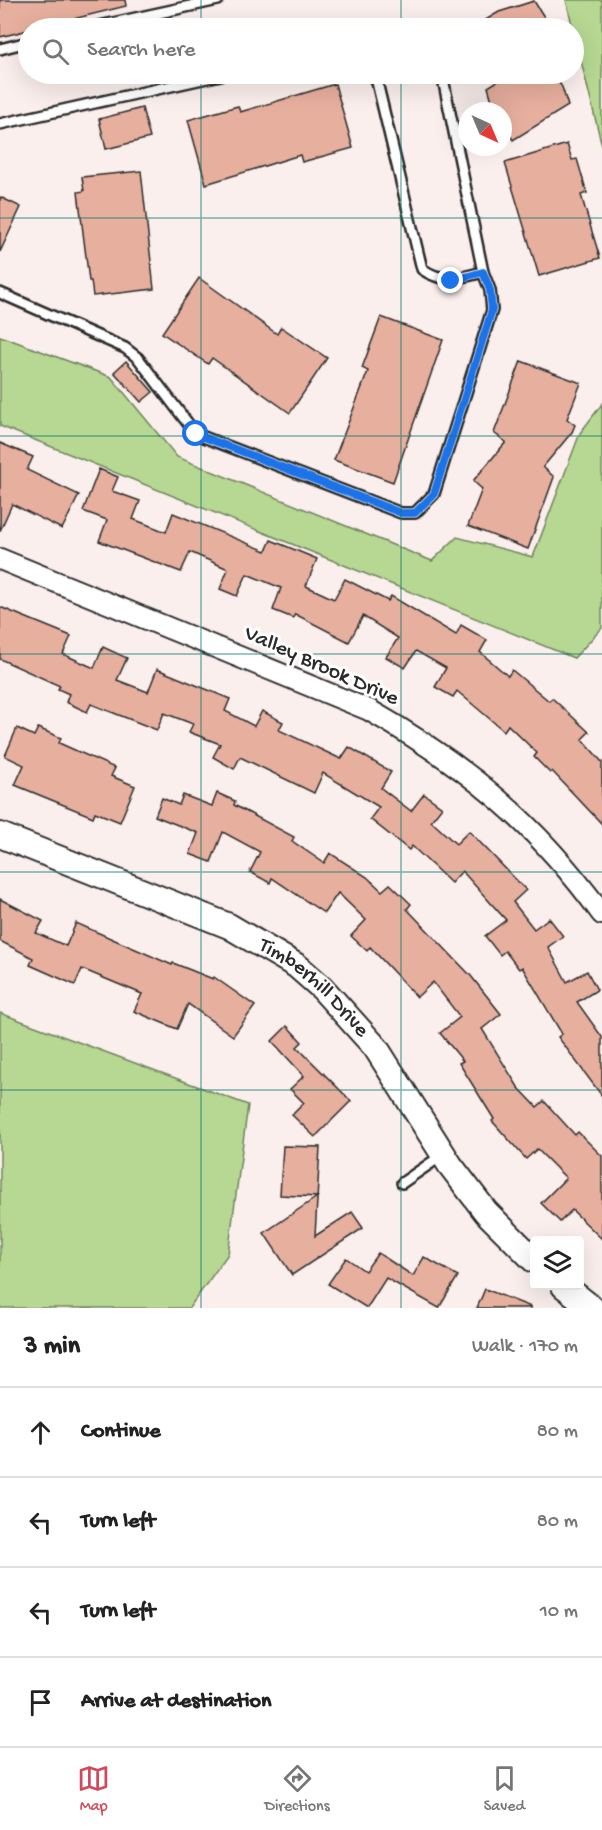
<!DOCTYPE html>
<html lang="en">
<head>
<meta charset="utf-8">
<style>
  body { margin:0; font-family:"Gochi Hand",sans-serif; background:#f2f2f2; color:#222 }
  .controls { position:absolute; right:18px; bottom:18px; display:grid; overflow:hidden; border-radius:6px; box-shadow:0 6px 24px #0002 }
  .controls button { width:54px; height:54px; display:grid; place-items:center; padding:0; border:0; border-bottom:2px solid #e0e0e0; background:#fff; color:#222; font:30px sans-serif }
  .compass { position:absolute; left:458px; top:102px; width:54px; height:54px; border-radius:50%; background:#fff; box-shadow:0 6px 24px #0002; rotate:136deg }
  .stop { position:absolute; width:18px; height:18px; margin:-14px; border:4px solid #1a73e8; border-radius:50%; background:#fff }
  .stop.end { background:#1a73e8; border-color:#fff; box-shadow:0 2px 6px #0008 }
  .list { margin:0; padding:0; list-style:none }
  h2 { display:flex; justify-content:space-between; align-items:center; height:78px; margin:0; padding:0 24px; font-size:26px }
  h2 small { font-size:20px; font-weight:400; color:#767676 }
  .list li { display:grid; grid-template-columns:39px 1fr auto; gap:18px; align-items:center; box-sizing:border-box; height:90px; padding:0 24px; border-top:2px solid #e0e0e0 }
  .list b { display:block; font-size:22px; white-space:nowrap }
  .list em { font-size:20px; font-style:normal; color:#767676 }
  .icon { flex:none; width:33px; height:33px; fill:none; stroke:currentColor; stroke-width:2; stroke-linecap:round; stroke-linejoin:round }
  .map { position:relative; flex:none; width:602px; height:1308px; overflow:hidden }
  .search { position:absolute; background:#fff; box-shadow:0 6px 24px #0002; left:18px; right:18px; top:18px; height:66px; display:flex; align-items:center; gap:15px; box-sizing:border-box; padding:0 21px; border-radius:33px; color:#767676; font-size:22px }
  .sheet { height:438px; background:#fff }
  nav { display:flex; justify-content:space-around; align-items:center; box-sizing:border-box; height:84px; border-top:2px solid #e0e0e0; background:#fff; font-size:16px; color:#767676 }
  nav a { display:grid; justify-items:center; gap:3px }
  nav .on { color:#d1495b }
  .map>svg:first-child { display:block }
  .green { fill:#b6d892; stroke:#70825e; stroke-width:1.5 }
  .building { fill:#e7af9e; stroke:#2b2b2b; stroke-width:1.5 }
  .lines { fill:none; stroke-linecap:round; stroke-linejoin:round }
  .service-casing { stroke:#2b2b2b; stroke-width:14 }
  .minor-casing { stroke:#2b2b2b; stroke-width:24 }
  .tertiary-casing { stroke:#2b2b2b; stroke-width:28 }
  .service { stroke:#fff; stroke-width:9 }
  .minor { stroke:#fff; stroke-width:20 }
  .tertiary { stroke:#fff; stroke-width:24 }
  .route { stroke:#1a73e8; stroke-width:8 }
  .grid { fill:none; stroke:#0f766e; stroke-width:1.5; stroke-opacity:0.55 }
  .labels { text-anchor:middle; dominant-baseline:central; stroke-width:6; stroke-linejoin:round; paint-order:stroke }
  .street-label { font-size:22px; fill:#2b2b2b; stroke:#fff }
</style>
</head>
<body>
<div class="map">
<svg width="602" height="1308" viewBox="0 0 602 1308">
  <rect width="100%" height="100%" fill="#faefec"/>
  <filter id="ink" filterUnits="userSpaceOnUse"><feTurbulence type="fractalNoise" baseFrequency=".0167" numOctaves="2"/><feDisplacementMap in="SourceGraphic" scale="12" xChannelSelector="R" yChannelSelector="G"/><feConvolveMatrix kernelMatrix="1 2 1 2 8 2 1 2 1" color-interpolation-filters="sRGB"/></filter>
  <g filter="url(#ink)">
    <g class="green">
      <polygon points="566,0 602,0 602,146"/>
      <polygon points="0,336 111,377 177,457 432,561 457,537 533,557 580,433 602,404 602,628 574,658 0,426"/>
      <polygon points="0,1013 248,1105 228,1254 189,1308 0,1308"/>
    </g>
    <g class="building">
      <polygon points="0,0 125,0 126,6 0,37"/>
      <polygon points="534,1 551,28 472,28 499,12"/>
      <polygon points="497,74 553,74 562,87 568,106 513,140 503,124 503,111 495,111 488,87 501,79"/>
      <polygon points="335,84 353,148 302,162 300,155 206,184 188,120 238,106 240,112"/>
      <polygon points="142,108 150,138 106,149 99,119"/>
      <polygon points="567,144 572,160 577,159 587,193 581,195 600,258 539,276 505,163"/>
      <polygon points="141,171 154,289 93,296 91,281 89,281 78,192 84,191 82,177"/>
      <polygon points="0,197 21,207 0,252"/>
      <polygon points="199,278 277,334 281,327 327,358 290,413 212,358 208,364 162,333"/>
      <polygon points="381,317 443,340 393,482 334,460 368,371 362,368"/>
      <polygon points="126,361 153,392 141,402 114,372"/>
      <polygon points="521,361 581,383 567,419 575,425 572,432 543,467 554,477 528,549 468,526 482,489 473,481 506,442 494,433"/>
      <polygon points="0,443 33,457 27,470 79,495 62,529 12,504 0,531"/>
      <polygon points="99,469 118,477 112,491 140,501 133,519 166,532 173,513 266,551 271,540 317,559 306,586 334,599 345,579 388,601 391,596 456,635 461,625 487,640 480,652 508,676 512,670 549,701 552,698 589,732 582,739 602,762 602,824 552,771 550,773 534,757 537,753 508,725 504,731 457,691 453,697 435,687 446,668 416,651 405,668 386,657 398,638 363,616 349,642 295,614 293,618 273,610 281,588 247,574 237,596 220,589 228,569 190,552 181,572 99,541 107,520 83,511"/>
      <polygon points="0,607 71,636 63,654 94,668 103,647 127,658 117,680 148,692 157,669 230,699 225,711 254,726 262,711 283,722 279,730 341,759 349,747 391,772 381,788 411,811 424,794 442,807 431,821 456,844 469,831 526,890 513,902 534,929 549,918 563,936 548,947 567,982 587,971 597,990 577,1002 602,1037 602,1096 558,1037 562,1034 522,967 519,969 505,951 500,955 485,936 506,920 462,871 451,883 412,846 409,850 370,819 379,807 323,773 314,793 240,757 234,769 213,757 220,744 189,732 193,724 164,713 157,730 91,704 87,712 66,702 69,694 58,689 60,686 0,659"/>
      <polygon points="17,728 34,736 38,728 61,738 59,743 115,768 111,776 135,786 120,822 95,812 93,817 15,785 24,765 5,756"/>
      <polygon points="217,793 235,801 234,805 294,837 292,841 324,863 330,853 367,877 382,891 390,884 411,904 407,909 471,976 501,1014 482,1029 518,1087 537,1107 544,1101 575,1135 578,1132 602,1156 602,1239 572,1210 560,1222 541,1203 566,1178 537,1149 526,1159 492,1121 494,1119 459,1063 463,1061 440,1033 460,1017 433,982 417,997 370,947 367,951 351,936 366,920 338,893 324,913 272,878 270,883 250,872 260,852 223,832 211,862 190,854 198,833 155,816 162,798 179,805 183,795 212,806"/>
      <polygon points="0,899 43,921 36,933 66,946 76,923 172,965 173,963 213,979 214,977 255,1006 233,1036 188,1004 177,1029 134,1011 142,994 82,969 75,985 30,965 33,958 0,941"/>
      <polygon points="287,1026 302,1042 297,1047 351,1101 315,1137 292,1115 304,1103 290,1089 304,1076 272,1041"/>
      <polygon points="283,1146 320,1147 315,1236 352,1212 363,1228 292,1275 264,1233 317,1197 280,1195"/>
      <polygon points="378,1253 413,1276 424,1257 458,1276 439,1308 386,1278 367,1308 328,1284 346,1258 365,1271"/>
      <polygon points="485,1289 531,1307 531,1308 477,1308"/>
    </g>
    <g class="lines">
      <g class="service-casing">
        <g id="service">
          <polyline points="90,28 218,0"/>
          <polyline points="0,49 28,42"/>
          <path d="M375 74 422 269C443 284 460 278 483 272"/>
          <polyline points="0,124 225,74"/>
          <polyline points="0,293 125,348 138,358 196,434 401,513 415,513 434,494 492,310 490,290 483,272 442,74"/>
          <polyline points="402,1183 441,1156"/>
        </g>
      </g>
      <g class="minor-casing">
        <path id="minor" d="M0 559 369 710C467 766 535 822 602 914"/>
      </g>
      <g class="tertiary-casing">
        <g id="tertiary">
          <path id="s1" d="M0 835 229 926 297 966 322 988 376 1048 450 1165 486 1212 534 1260"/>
          <polyline points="564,1286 592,1308"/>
        </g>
      </g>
      <use href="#service" class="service"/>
      <use href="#minor" class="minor"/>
      <use href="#tertiary" class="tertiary"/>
    </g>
  </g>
  <g class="lines" filter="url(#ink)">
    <polyline class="route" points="196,434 401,513 415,513 434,494 492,310 490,290 483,272 451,281"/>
  </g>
  <path class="grid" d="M201 0V28M401 0V28M201 74V1308M401 74V1308M0 218H602M0 436H602M0 654H602M0 872H602M0 1090H602"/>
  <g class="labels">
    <g class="street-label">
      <text transform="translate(321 667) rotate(24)">Valley Brook Drive</text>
      <text stroke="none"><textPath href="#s1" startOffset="352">Timberhill Drive</textPath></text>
    </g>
  </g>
</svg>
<div class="controls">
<button><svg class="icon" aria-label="layers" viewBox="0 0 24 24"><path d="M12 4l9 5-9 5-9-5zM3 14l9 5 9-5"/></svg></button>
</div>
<svg class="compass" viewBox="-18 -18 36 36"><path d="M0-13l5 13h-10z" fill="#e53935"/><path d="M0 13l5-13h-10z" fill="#767676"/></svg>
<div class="stop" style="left:196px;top:434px"></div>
<div class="stop end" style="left:451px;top:281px"></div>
<div class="search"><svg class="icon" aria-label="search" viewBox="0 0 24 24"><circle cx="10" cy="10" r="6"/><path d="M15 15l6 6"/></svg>Search here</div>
</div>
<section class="sheet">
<h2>3 min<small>Walk · 170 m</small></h2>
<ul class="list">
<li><svg class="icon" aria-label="ahead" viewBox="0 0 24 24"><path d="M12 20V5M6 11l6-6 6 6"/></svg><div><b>Continue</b></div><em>80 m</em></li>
<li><svg class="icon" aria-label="left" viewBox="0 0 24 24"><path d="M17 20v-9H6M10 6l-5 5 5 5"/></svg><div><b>Turn left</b></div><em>80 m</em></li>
<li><svg class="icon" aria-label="left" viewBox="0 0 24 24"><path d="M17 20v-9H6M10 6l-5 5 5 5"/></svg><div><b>Turn left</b></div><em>10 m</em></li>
<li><svg class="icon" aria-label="arrive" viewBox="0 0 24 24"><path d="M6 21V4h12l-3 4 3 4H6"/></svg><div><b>Arrive at destination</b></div></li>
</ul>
</section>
<nav>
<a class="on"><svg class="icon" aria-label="map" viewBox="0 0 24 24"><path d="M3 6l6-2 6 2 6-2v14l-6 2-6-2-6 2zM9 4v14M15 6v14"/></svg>Map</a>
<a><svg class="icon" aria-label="directions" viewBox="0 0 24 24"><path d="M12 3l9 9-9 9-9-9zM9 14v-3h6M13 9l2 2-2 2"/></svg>Directions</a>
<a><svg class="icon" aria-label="saved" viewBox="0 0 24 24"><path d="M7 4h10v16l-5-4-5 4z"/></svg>Saved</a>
</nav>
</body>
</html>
